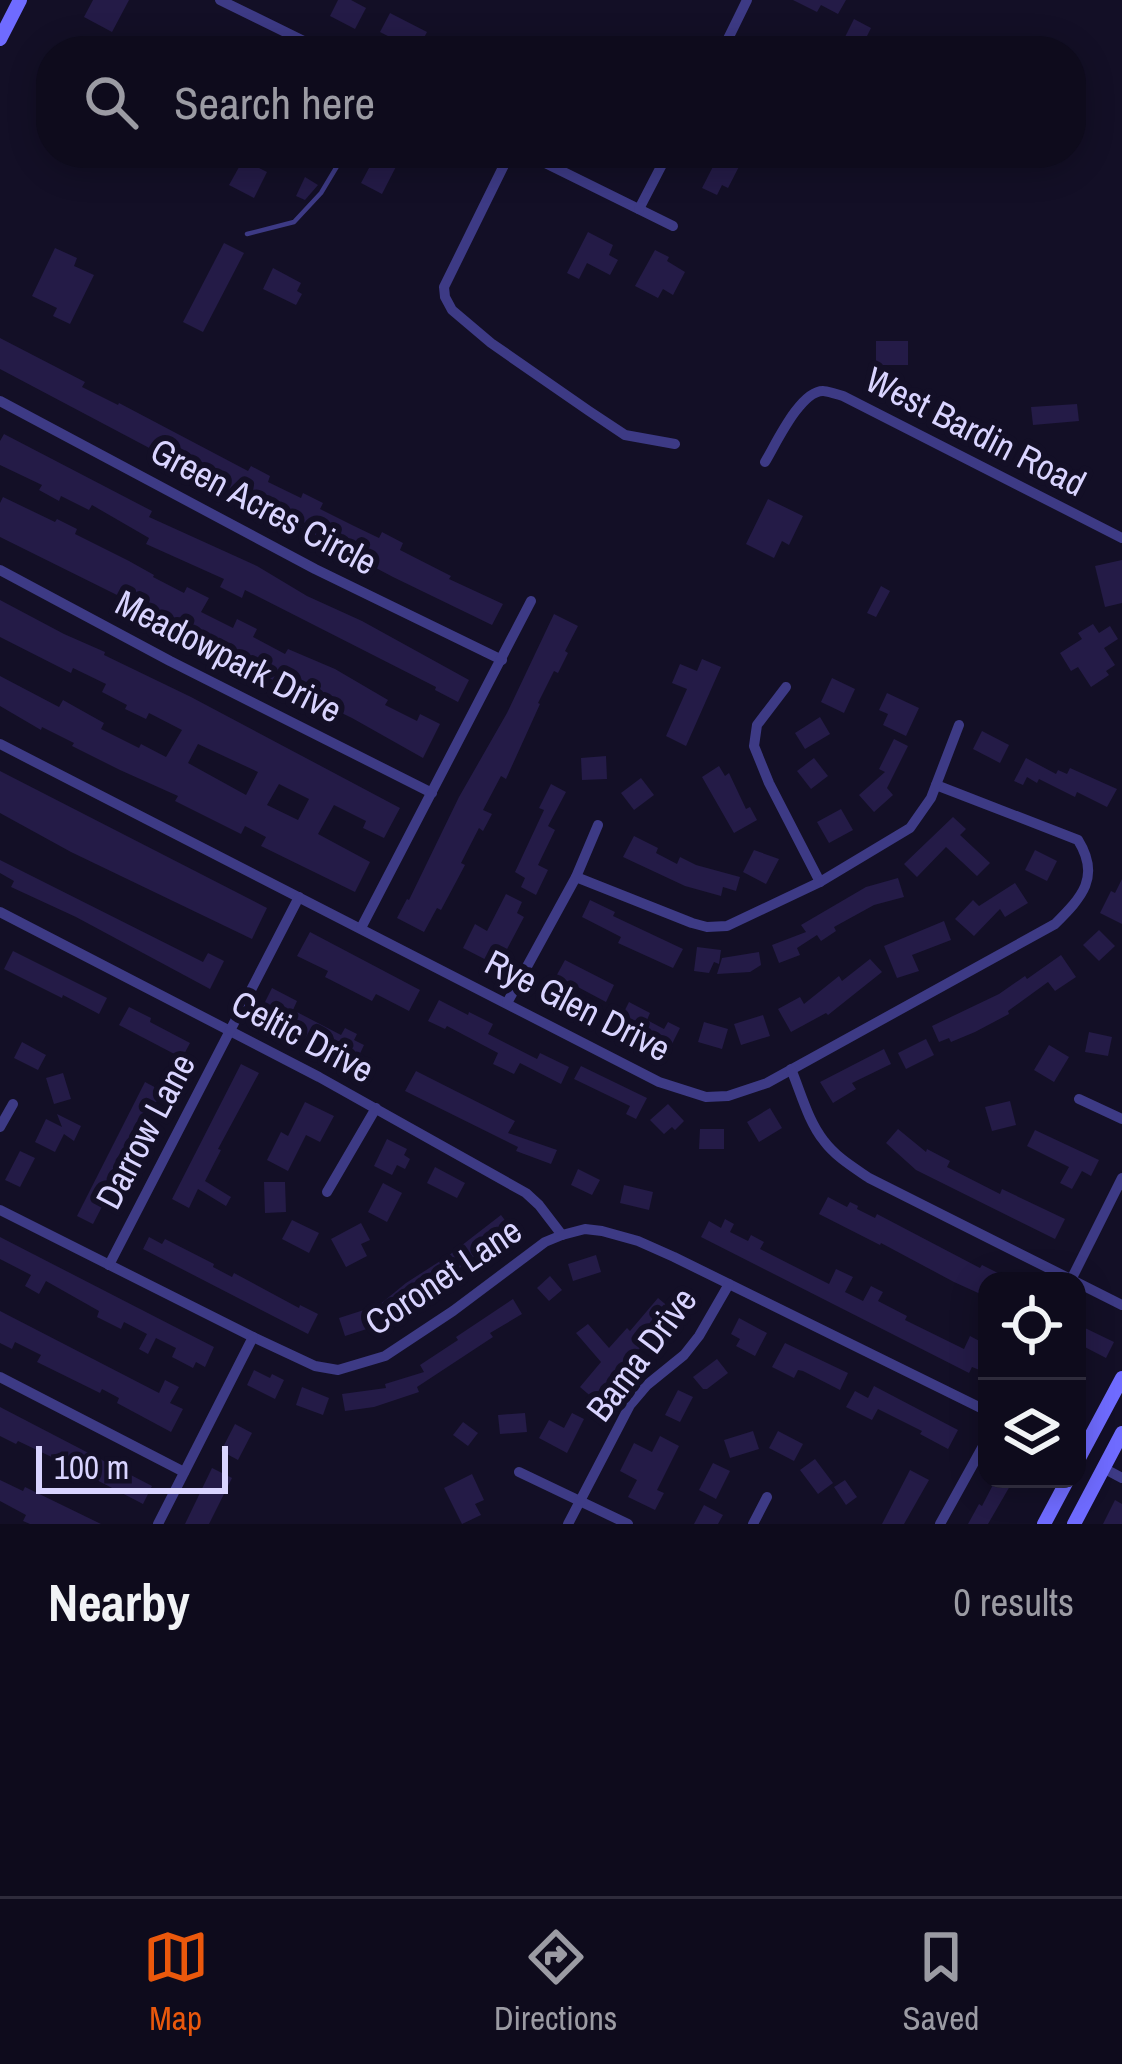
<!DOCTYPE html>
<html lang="en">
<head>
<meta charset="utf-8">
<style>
  body { margin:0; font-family:"Archivo Narrow",sans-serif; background:#171425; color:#f1f3f6 }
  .controls { position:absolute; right:36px; bottom:36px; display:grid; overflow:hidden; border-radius:24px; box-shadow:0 6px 30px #0003 }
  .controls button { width:108px; height:108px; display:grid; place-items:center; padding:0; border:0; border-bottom:3px solid #2e2b3b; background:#0e0b1c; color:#f1f3f6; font:60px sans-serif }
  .scale { position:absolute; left:36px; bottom:30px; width:192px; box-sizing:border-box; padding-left:12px; border:6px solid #d9d4ff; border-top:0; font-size:33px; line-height:42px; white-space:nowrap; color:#d9d4ff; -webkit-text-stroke:9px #130f26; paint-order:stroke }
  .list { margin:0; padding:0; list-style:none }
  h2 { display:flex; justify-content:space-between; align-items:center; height:156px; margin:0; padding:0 48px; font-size:51px }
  h2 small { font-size:39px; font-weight:400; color:#9b9ba3 }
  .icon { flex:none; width:66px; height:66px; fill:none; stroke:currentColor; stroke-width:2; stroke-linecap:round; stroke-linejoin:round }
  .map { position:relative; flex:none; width:1122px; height:1524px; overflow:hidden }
  .search { position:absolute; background:#0e0b1c; box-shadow:0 6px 30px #0003; left:36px; right:36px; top:36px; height:132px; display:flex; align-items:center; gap:30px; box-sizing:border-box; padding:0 42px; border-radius:48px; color:#9b9ba3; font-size:45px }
  .sheet { height:372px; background:#0e0b1c }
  nav { display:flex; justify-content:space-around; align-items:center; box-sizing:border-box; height:168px; border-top:3px solid #2e2b3b; background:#0e0b1c; font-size:33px; color:#9b9ba3 }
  nav a { display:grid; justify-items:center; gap:6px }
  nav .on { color:#ea580c }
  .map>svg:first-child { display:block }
  .building { fill:#241b47; fill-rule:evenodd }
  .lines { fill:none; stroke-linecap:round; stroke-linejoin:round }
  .lane { stroke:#3d3a85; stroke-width:4.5 }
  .street { stroke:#3d3a85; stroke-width:10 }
  .secondary { stroke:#6f6bff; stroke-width:14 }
  .labels { text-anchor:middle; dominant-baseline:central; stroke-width:12; stroke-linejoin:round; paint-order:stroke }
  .street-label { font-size:36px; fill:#d9d4ff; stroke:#130f26 }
</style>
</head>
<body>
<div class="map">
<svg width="1122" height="1524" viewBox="0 0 1122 1524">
  <rect width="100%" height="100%" fill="#130f26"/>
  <g class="building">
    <polygon points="93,0 129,0 112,32 84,17"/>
    <polygon points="338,0 351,0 366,8 355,29 330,16"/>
    <polygon points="793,0 846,0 838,14 821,5 817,12"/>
    <polygon points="390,13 427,32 417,51 380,32"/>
    <polygon points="854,19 871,28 862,46 845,37"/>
    <polygon points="377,153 403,153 382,194 361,183"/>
    <polygon points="720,153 746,153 728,188 722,185 717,195 702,188"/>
    <polygon points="243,160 267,172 254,198 229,185"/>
    <polygon points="305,177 318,185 305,200 296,196"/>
    <polygon points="588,232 613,245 609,255 618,260 610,275 587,263 579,279 567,273"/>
    <polygon points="224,243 244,253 203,332 183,322"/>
    <polygon points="55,248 77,258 74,266 94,275 70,324 53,316 57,308 32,296"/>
    <polygon points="655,250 669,257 667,261 685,272 673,295 663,289 658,298 635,286"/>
    <polygon points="273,268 301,283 297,291 302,294 296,305 263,289"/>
    <polygon points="0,338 85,382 82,387 118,405 119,403 248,471 251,466 270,476 268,482 301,498 303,493 323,503 320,509 352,525 379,538 382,532 403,543 400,550 451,576 449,579 503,604 492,625 393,577 0,369"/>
    <rect x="876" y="341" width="32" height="24"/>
    <polygon points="1077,404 1079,421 1033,425 1031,407"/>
    <polygon points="4,434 152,511 149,517 257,566 307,596 362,621 469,680 458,702 435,690 436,687 245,590 242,598 220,587 224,579 146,544 149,538 92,505 89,510 61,496 59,501 39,490 42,485 0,465 0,441"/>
    <polygon points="3,497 55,522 57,519 77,529 75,534 129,561 154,575 153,577 184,593 187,587 209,598 201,612 233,628 237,619 257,629 253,637 285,654 288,649 335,669 388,700 385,705 417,721 420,714 440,724 423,758 352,718 246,667 119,596 0,537 0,503"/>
    <polygon points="768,499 803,516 789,545 782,541 774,558 746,544"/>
    <polygon points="1122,560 1122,603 1105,607 1095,566"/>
    <polygon points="881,586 890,591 876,617 867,613"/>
    <path d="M0 600 64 634 105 652 104 655 191 697 400 808 384 838 363 828 366 821 334 805 318 834 370 862 355 892 261 846 266 837 245 826 241 834 175 801 178 796 120 770 72 746 74 743 42 727 41 730 0 706V676L59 707 63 700 104 723 101 729 139 748 141 744 166 757 182 730 149 713 146 719 125 709 127 705 102 692 106 684 73 668 71 673 0 637ZM198 744 258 772 246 795 188 763ZM279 784 309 799 298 820 267 805Z"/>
    <polygon points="554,614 578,626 565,651 568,653 558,673 554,671 538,703 540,704 506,779 501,776 483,810 492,814 483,831 479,828 461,863 465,865 456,882 441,910 437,908 424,932 397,918 407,899 409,900 459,797 507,713"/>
    <polygon points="1093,624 1099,633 1110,626 1118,639 1104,648 1115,665 1106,671 1109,675 1091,687 1078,667 1071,671 1060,653 1082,639 1078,633"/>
    <polygon points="702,659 721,667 686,746 666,736 687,689 672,683 680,664 697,671"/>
    <polygon points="832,678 855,689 844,713 821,702"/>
    <polygon points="887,693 919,708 906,736 883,725 888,714 879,710"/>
    <polygon points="820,717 830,734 805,749 795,733"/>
    <polygon points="982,731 1009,745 1000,763 973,749"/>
    <polygon points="894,739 908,746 887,788 893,795 874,812 859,795 885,772 879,769"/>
    <polygon points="606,756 607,779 582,780 581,758"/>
    <polygon points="814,758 828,776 811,789 797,771"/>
    <polygon points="1026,758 1056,774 1058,770 1067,774 1070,768 1117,789 1107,807 1077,792 1075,797 1039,779 1037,783 1027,777 1023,785 1014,781"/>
    <polygon points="719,766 725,776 729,773 746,809 750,807 757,820 734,833 702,777"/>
    <polygon points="0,771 267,908 252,939 71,852 0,813"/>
    <polygon points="641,778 654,795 634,810 621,793"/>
    <polygon points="551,784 566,792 548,826 555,830 538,865 548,870 536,895 521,887 525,878 515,872 544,810 539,808"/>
    <polygon points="841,809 853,830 829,843 817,822"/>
    <polygon points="953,817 966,829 960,835 990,863 977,876 946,847 917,877 904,864"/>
    <polygon points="634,836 658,848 656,853 677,864 680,857 696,865 740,877 736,891 723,887 721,896 685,886 623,857"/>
    <polygon points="754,850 779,859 766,884 743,872"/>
    <polygon points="1035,850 1057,861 1047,881 1025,870"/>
    <polygon points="0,860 203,962 208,953 224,961 210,989 76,917 11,887 14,881 0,873"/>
    <polygon points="898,878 904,897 874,905 834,927 836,931 821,941 817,935 797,948 800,955 779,963 772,945 806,932 801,925 866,887"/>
    <polygon points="1122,879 1122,924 1100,913 1111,891 1115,893"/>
    <polygon points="1015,883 1028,903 1005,917 1000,909 974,936 955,919 973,900 979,906"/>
    <polygon points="506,894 522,902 517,913 524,917 498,966 463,948 475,924 487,931"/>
    <polygon points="590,900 615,912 613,916 683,949 673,968 618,943 621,937 582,917"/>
    <polygon points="944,921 951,940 912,955 919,971 897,978 884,946"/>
    <polygon points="1099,930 1115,946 1099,961 1083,945"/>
    <polygon points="310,932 420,990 409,1011 376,994 372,1001 325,977 328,971 297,956"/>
    <polygon points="697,947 721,950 719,964 714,962 709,973 694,971"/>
    <polygon points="13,951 107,998 99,1014 63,995 62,998 4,969"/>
    <polygon points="759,952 761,965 750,972 717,974 722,958"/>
    <polygon points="1061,955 1076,977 1055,991 1048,982 1008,1011 1009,1014 975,1032 951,1042 949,1038 939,1042 932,1026 999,994 1025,976 1027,979"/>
    <polygon points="870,959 882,972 828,1015 826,1013 791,1032 778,1009 800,997 804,1004 839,976 842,981"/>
    <polygon points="565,960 614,985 606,1002 576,986 573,992 553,982"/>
    <polygon points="272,988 297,1001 293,1010 341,1035 345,1028 357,1034 354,1040 364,1045 355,1064 299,1035 302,1028 262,1008"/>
    <polygon points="439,1000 468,1015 469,1012 493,1024 488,1034 537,1059 540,1053 569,1067 561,1084 520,1063 514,1074 493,1064 498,1053 447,1026 445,1029 428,1021"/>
    <polygon points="629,1002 650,1013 647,1020 664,1029 668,1022 680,1028 670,1048 630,1030 633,1024 621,1018"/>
    <polygon points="129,1007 151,1018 150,1022 190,1043 182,1058 119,1025"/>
    <polygon points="763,1015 770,1036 741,1045 734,1024"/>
    <polygon points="704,1022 728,1029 722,1049 698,1042"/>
    <polygon points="1089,1032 1112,1037 1108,1056 1085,1052"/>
    <polygon points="926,1039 934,1055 906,1069 898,1053"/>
    <polygon points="22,1042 46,1055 38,1070 14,1058"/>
    <polygon points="1049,1045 1069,1057 1054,1082 1034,1070"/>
    <polygon points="884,1049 891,1064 852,1083 856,1089 833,1103 820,1082"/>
    <polygon points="241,1064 259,1073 218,1149 221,1150 205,1181 231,1197 226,1206 198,1189 189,1208 172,1199"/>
    <polygon points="581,1066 647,1098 636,1119 626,1114 630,1106 574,1079"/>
    <polygon points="416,1071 515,1121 508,1133 557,1150 551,1164 516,1151 518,1147 405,1091"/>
    <polygon points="63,1073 71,1099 54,1104 46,1078"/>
    <polygon points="145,1082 162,1091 93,1224 77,1216"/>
    <polygon points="1010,1101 1016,1125 992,1131 985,1107"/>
    <polygon points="305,1102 334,1116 320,1142 306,1135 288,1171 267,1160 281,1132 288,1136"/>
    <polygon points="668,1104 684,1121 675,1130 672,1127 664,1134 650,1120"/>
    <polygon points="770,1108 782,1128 759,1142 747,1122"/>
    <polygon points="57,1114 81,1126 74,1141 64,1134 55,1152 35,1142 46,1119 62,1127"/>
    <polygon points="700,1129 724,1129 724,1149 699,1149"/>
    <polygon points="898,1129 926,1152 927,1149 950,1161 947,1167 1000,1194 1002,1189 1065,1219 1055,1239 916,1170 886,1143"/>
    <polygon points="1035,1130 1099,1160 1091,1176 1082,1171 1072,1189 1060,1183 1069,1167 1027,1146"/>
    <polygon points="387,1139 407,1149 404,1155 410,1159 405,1169 397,1165 392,1175 374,1166"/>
    <polygon points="20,1151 35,1158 20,1187 5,1180"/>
    <polygon points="435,1167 465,1183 457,1198 427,1183"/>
    <polygon points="578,1169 600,1180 592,1195 571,1185"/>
    <polygon points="264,1182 285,1182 286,1212 265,1213"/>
    <polygon points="383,1183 402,1193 387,1222 368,1212"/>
    <polygon points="624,1185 653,1192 649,1210 620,1203"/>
    <polygon points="828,1197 847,1207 850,1202 858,1206 857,1209 875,1218 877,1214 980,1268 982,1265 1014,1281 987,1281 987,1297 954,1282 881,1243 880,1245 819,1214"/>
    <polygon points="501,1215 510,1227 446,1279 413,1300 390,1321 378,1306 406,1283 448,1256"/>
    <polygon points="725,1219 734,1224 730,1232 748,1241 751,1235 764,1242 760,1249 829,1284 836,1269 853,1277 845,1292 863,1301 871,1286 883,1292 878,1301 907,1316 905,1320 964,1349 970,1336 987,1345 987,1362 982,1371 972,1367 969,1373 701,1237 709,1221 721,1228"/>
    <polygon points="292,1220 319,1233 309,1253 282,1239"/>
    <polygon points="361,1223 370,1240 361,1244 367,1256 346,1267 331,1239"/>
    <polygon points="0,1237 214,1347 205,1367 196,1362 193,1368 172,1357 176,1348 156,1338 148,1354 139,1349 147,1334 124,1322 121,1329 97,1317 99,1311 46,1281 39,1294 25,1286 31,1275 0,1259"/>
    <polygon points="149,1237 162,1244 165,1239 214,1264 213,1267 232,1277 234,1273 299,1308 300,1305 318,1314 308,1334 143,1249"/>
    <polygon points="596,1255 601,1272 573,1281 568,1264"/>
    <polygon points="550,1276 562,1290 549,1301 537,1288"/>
    <polygon points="658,1298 677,1314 659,1334 656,1332 623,1365 594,1399 580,1387 601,1362 576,1333 588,1324 609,1348 627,1328 630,1331"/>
    <polygon points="513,1299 522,1314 490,1333 493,1337 417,1387 419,1392 374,1407 345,1411 342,1394 386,1388 385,1384 424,1372 420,1365 458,1340 456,1337"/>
    <polygon points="367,1309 373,1327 345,1336 339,1318"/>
    <polygon points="0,1311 159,1393 165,1380 179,1387 170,1403 183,1409 171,1432 117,1403 119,1398 102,1389 100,1393 37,1362 41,1355 15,1342 12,1349 0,1343"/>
    <polygon points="739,1318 767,1333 755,1356 736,1346 740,1339 731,1334"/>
    <polygon points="1085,1328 1114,1342 1106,1358 1077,1343"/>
    <polygon points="785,1343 848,1373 840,1390 803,1371 798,1370 794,1378 772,1367"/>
    <polygon points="717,1359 728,1373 707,1389 703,1389 693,1377"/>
    <polygon points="254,1370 270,1378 272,1374 284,1380 275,1399 247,1385"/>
    <polygon points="874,1386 958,1430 948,1449 920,1434 922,1431 878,1409 872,1420 846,1407 855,1391 868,1398"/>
    <polygon points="302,1387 329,1398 323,1415 296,1405"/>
    <polygon points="678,1390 693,1397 680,1422 665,1415"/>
    <polygon points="0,1407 152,1486 143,1504 60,1461 18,1441 16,1444 0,1436"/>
    <polygon points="525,1413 527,1432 500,1434 498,1415"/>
    <polygon points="572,1413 584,1419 567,1453 539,1438 549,1420 564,1428"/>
    <polygon points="463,1422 478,1433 468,1446 453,1435"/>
    <polygon points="235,1424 252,1433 238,1460 221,1451"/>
    <polygon points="753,1431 759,1449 730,1458 724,1440"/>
    <polygon points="778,1431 803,1444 794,1461 769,1448"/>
    <polygon points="660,1436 679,1446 657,1490 664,1493 655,1510 628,1497 637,1480 620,1471 634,1443 652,1452"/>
    <polygon points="815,1459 833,1483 818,1494 800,1470"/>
    <polygon points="713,1463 730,1471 716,1499 699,1490"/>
    <polygon points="212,1468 232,1478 209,1524 185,1524"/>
    <polygon points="910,1470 929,1480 904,1524 882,1524"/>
    <polygon points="472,1474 484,1500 475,1504 481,1515 462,1524 444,1488"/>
    <polygon points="996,1479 1014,1479 988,1524 968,1524 979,1504 982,1506"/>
    <polygon points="0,1480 23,1491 25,1487 101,1524 30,1524 23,1521 26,1515 0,1501"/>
    <polygon points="845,1480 857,1497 846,1505 834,1487"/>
    <polygon points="1115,1500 1122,1504 1122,1524 1103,1524"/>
    <polygon points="704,1505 723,1515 718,1524 694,1524"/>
  </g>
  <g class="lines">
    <polyline class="lane" points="247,234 294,222 321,193 345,153"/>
    <g class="street">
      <polyline points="220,0 324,51"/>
      <polyline points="722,51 747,0"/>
      <polyline points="510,153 444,287 445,297 452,310 491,343 589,411 625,435 675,444"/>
      <polyline points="525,153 673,226"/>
      <polyline points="639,209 668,153"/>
      <polyline points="0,401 315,569 502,660"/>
      <path d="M765 462C776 444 800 391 823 391 826 391 840 395 843 396L1122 538"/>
      <polyline points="0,570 170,661 432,793"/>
      <polyline points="786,687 757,725 754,746 769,783 820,882"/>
      <path d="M0 744 659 1082 706 1097 728 1096 767 1083 1055 924C1082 897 1101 877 1078 840L936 785"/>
      <polyline points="576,877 692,923 707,927 727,926 820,882 910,828 931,798 959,725"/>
      <polyline points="0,912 319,1077 526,1193 539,1205 562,1235"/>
      <polyline points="361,928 531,601"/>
      <polyline points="507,1003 576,877 598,825"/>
      <path d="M791 1069C801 1093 808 1121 824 1141 836 1157 853 1167 869 1178L1122 1305"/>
      <polyline points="1079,1099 1122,1119"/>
      <polyline points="0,1127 13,1104"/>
      <polyline points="327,1192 376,1108"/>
      <polyline points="0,1210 253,1337 315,1366 338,1370 385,1356 453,1311 545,1242 562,1235 585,1229 602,1231 638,1241 674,1257 987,1411"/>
      <polyline points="109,1265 299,897"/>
      <polyline points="1072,1278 1122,1178"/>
      <polyline points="0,1377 184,1472"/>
      <polyline points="1105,1469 1122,1478"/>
      <polyline points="519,1472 628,1524"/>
      <polyline points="158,1524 253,1337"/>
      <polyline points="568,1524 630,1405 647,1385 684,1355 699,1336 729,1284"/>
      <polyline points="753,1524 767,1497"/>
      <polyline points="940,1524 987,1439"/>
    </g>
    <g class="secondary">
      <polyline points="0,39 20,0"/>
      <polyline points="1077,1462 1122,1378"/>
      <polyline points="1044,1524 1068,1479"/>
      <polyline points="1074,1524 1122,1433"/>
    </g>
  </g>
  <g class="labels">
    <g class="street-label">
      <text transform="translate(976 431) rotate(27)">West Bardin Road</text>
      <text transform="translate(264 506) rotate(28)">Green Acres Circle</text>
      <text transform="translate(229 656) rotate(27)">Meadowpark Drive</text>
      <text transform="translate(578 1005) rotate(27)">Rye Glen Drive</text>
      <text transform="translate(303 1036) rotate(28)">Celtic Drive</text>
      <text transform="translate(145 1131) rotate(-62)">Darrow Lane</text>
      <text transform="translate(443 1276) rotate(-34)">Coronet Lane</text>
      <text transform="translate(641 1354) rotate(-53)">Bama Drive</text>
    </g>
  </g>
</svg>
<div class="controls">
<button><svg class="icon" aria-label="locate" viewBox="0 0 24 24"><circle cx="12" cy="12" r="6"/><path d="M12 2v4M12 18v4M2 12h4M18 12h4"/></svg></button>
<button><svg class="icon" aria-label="layers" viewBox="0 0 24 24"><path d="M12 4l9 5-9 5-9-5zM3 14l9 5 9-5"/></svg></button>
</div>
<div class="scale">100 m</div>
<div class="search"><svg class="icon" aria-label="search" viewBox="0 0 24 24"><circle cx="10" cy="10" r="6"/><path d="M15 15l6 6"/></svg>Search here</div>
</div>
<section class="sheet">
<h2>Nearby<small>0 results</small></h2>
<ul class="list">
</ul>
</section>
<nav>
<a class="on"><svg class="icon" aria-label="map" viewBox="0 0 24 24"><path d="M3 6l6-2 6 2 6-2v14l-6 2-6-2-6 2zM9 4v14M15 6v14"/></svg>Map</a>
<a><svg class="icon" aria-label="directions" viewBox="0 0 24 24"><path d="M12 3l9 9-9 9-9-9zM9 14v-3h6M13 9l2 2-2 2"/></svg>Directions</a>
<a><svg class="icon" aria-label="saved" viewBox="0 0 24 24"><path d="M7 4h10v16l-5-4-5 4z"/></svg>Saved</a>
</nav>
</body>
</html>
